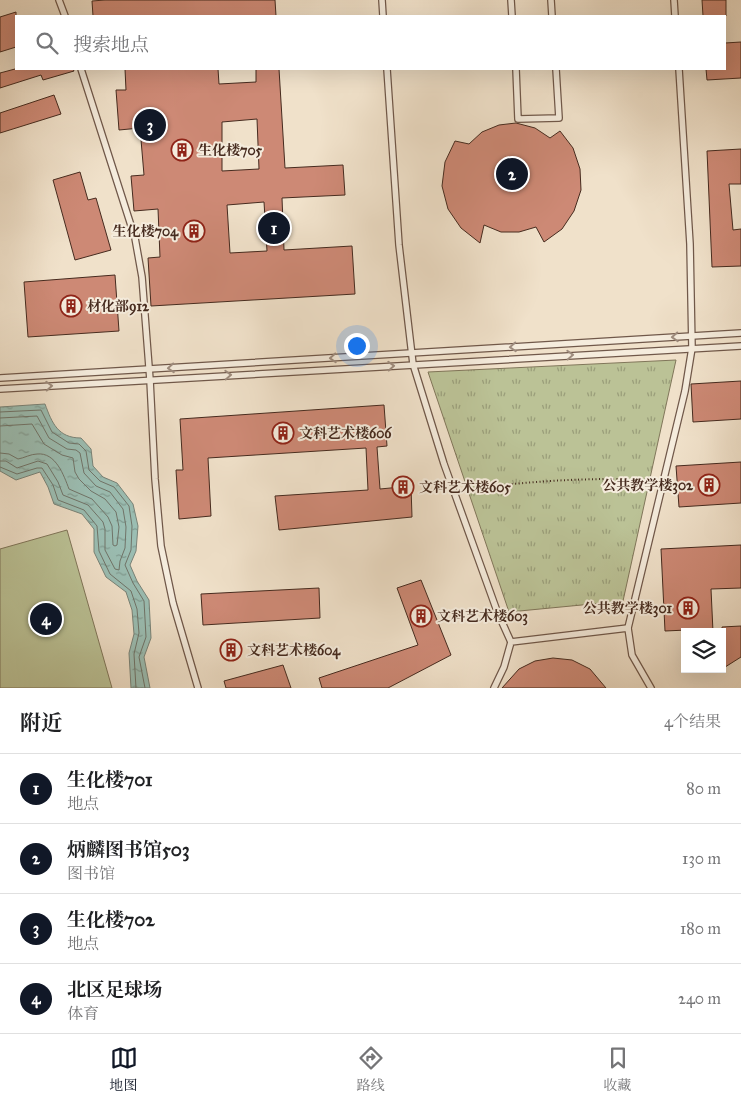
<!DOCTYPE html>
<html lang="zh">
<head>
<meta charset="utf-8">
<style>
  body { margin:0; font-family:"IM FELL Great Primer","Noto Serif SC",serif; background:#f6f6f6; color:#202124 }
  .controls { position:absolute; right:15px; bottom:15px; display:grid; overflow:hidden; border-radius:0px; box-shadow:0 5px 20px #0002 }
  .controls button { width:45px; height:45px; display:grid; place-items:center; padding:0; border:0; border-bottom:1px solid #e0e0e0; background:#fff; color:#202124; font:25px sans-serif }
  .you { position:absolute; left:356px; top:345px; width:18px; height:18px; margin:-12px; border:4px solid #fff; border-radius:50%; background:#1a73e8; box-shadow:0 0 0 8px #1a73e833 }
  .badge { display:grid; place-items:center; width:32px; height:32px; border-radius:50%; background:#111827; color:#fff; font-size:16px; font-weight:700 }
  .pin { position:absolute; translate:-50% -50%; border:2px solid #fff; box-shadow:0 1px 5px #0006 }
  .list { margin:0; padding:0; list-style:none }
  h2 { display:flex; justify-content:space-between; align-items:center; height:65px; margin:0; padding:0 20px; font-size:21px }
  h2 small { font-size:16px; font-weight:400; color:#757577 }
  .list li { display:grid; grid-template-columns:32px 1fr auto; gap:15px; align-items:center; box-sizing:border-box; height:70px; padding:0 20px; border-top:1px solid #e0e0e0 }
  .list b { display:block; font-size:19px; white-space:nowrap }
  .list p { margin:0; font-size:16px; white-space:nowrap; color:#757577 }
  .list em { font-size:16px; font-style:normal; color:#757577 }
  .icon { flex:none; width:28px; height:28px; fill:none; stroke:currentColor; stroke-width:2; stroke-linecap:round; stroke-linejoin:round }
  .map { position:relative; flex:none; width:741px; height:688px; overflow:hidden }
  .search { position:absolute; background:#fff; box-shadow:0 5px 20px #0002; left:15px; right:15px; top:15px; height:55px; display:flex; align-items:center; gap:12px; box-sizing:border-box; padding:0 18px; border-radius:0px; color:#757577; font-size:19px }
  .sheet { height:345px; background:#fff }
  nav { display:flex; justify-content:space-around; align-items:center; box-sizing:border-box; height:70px; border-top:1px solid #e0e0e0; background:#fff; font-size:14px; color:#757577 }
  nav a { display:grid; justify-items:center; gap:2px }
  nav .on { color:#111827 }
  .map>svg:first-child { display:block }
  .grass { fill:url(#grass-tufts); stroke:#80765a }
  .pitch { fill:#bbc296; stroke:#80765a }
  .water { fill:url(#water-ripples); stroke:#798378 }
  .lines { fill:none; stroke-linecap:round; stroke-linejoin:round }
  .shore { stroke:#707469; stroke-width:1 }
  .building { fill:#cd8975; stroke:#462b1f; fill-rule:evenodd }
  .service-casing { stroke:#70584a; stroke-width:8 }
  .path { stroke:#462b1f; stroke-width:2; stroke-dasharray:1 2.5; stroke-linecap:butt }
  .service { stroke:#f5ecdd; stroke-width:5.5 }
  .oneway { stroke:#9e8c7e }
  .labels { text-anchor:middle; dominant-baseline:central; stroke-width:4; stroke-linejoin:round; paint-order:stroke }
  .poi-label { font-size:14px; font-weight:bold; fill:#462b1f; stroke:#f5ecdd; text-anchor:start }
</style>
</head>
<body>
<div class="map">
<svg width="741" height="688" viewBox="0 0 741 688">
  <defs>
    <pattern id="grass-tufts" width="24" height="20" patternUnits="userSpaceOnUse" patternTransform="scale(1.25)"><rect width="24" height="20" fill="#bbc296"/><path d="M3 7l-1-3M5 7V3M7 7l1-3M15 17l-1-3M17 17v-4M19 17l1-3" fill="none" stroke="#9a9e7a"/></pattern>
    <pattern id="water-ripples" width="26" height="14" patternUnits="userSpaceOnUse" patternTransform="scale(1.25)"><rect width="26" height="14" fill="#9bbeb3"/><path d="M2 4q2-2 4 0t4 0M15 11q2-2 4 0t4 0" fill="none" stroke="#809b91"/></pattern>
  </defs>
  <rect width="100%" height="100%" fill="#f0e1ca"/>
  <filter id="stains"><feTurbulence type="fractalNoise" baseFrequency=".004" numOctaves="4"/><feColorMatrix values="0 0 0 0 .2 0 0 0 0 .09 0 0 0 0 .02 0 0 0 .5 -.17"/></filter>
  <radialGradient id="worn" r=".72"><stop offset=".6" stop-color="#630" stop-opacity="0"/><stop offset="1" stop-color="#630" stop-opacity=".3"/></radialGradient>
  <polygon class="grass" points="676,360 623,601 509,612 428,372"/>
  <polygon class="pitch" points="67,530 112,688 0,688 0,549"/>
  <path class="water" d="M45 404C52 423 58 438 81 438L91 449 93 466 103 477 117 483 133 504 138 526 136 551 130 565 137 581 149 600 151 638 144 657 150 688H131L129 653 134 634 132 610 126 592 106 577 94 552V529L82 514 54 504 48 487 40 472 16 480 0 471V407Z"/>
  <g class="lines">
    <g class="shore">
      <polyline points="0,412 41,410 52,432 69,443 79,444 86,451 89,470 100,481 114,487 129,506 132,526 131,550 125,565 133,583 144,601 146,637 139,657 145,688"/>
      <polyline points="0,418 37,416 49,438 67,449 76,450 80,453 84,473 96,486 110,492 123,509 126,527 125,548 120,561 119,570 115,569 105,550 105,529 103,522 88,505 63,495 58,482 47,464 38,461 17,468 6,461 0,461"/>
      <path d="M0 426 32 424 44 444 62 455 73 458 75 472 79 479 91 491 105 499 116 512 119 527 117 545 115 546 113 545 112 526 108 517 92 499 69 489C64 476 56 452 37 454 31 454 24 458 18 459L9 454 0 453"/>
      <polyline points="0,467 17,474 37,468 42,468 53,485 58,500 84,510 97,526 99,551 110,574 131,591 137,609 139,633 134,654 136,688"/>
    </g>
  </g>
  <g class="building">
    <polygon points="105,0 275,0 276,16 93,16 92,1"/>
    <polygon points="702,0 726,0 726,16 703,16"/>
    <polygon points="16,12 16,47 0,52 0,17"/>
    <polygon points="741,42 741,78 707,80 706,69 725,69 725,43"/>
    <polygon points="15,69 73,69 74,71 43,80 41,75 0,88 0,73"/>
    <path d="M125 69H218L219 84 256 82V69H279L285 168 343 165 345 195 282 198 284 250 352 246 355 294 151 306 148 258 160 257 158 209 134 211 131 176 144 175 140 128 119 130 116 90H126ZM257 119 259 169 222 171V122ZM264 202 267 251 230 253 227 205Z"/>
    <polygon points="54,95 61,114 0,133 0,113"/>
    <polygon points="516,123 535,128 550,138 560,131 573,148 580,169 581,190 574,211 562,229 544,242 536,227 519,232 501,232 484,225 480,243 461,228 448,209 442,186 445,162 455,141 469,144 482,132 499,125"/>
    <polygon points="741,149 741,184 729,184 733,230 741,229 741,266 712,267 707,151"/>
    <polygon points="80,172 88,200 96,198 111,250 75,260 53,180"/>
    <polygon points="115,275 119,331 28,337 24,282"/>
    <polygon points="741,381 741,419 693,422 691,384"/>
    <polygon points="384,405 387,446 377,447 380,489 411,486 412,517 279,530 275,496 368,490 366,448 208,458 211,516 179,519 176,470 183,470 180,419"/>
    <polygon points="741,462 741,503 679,507 676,466"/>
    <polygon points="741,545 741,588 711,589 713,632 687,632 687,630 665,631 661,549"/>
    <polygon points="421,580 451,655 388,688 322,688 319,678 418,645 397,588"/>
    <polygon points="319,588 320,618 203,625 201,594"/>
    <polygon points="741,626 741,657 722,669 722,627"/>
    <polygon points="553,658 572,660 590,669 606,688 502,688 519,669 535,661"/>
    <polygon points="283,665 291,688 226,688 224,681"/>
  </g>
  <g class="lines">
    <g class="service-casing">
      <g id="service">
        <polyline points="59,0 65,16"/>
        <polyline points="382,0 383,16"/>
        <polyline points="511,0 512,16"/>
        <polyline points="551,0 552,16"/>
        <polyline points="674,0 675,16"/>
        <polyline points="81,69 135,238 142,277 150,380 155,479 161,546 173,603 198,688"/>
        <polyline points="387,69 399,245 413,364 444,464 497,611 511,642"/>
        <polyline points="516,69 518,119 559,118 556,69"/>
        <polyline points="0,378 741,333"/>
        <polyline points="0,389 741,346"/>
        <polyline points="628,628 685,391 692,348 690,244 679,69"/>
        <polyline points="494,688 504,667 511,642 628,628 632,655 651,688"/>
      </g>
    </g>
    <path class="path" d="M463 490C527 481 591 477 655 480"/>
    <use href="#service" class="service"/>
  </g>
  <defs><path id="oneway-chevron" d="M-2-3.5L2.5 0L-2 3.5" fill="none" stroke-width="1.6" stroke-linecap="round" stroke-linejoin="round" transform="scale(1.25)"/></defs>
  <g class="oneway">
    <use href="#oneway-chevron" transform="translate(675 337) rotate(177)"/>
    <use href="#oneway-chevron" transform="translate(513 347) rotate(177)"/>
    <use href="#oneway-chevron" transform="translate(570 355) rotate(-3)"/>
    <use href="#oneway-chevron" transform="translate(333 358) rotate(177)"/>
    <use href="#oneway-chevron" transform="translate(391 366) rotate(-3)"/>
    <use href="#oneway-chevron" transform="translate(171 368) rotate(176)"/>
    <use href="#oneway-chevron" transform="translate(228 375) rotate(-3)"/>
    <use href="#oneway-chevron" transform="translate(49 386) rotate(-3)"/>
  </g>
  <defs>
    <g id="building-ring" transform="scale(1.125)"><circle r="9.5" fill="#f5ecdd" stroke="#8f2418" stroke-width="1.5"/><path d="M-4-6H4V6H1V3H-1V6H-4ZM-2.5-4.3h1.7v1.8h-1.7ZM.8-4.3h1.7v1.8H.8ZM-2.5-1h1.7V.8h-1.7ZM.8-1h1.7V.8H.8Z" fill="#8f2418"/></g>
  </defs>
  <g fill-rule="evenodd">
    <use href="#building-ring" x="182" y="150"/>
    <use href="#building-ring" x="194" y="231"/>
    <use href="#building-ring" x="71" y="306"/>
    <use href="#building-ring" x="283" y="433"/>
    <use href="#building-ring" x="709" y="485"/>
    <use href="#building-ring" x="403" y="487"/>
    <use href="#building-ring" x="688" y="608"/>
    <use href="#building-ring" x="421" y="616"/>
    <use href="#building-ring" x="231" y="650"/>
  </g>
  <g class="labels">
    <g class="poi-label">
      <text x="198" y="150">生化楼705</text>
      <text x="178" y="231" text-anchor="end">生化楼704</text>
      <text x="87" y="306">材化部912</text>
      <text x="299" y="433">文科艺术楼606</text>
      <text x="693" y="485" text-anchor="end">公共教学楼302</text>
      <text x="419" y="487">文科艺术楼605</text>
      <text x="672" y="608" text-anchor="end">公共教学楼301</text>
      <text x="437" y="616">文科艺术楼603</text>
      <text x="247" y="650">文科艺术楼604</text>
    </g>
  </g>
  <rect width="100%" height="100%" filter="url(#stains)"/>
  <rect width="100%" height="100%" fill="url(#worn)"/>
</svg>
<div class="controls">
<button><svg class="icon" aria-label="layers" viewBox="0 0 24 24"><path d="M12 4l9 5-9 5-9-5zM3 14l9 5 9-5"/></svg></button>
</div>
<div class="you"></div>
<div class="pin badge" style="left:274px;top:228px">1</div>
<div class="pin badge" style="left:512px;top:174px">2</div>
<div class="pin badge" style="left:150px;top:125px">3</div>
<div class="pin badge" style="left:46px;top:619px">4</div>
<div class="search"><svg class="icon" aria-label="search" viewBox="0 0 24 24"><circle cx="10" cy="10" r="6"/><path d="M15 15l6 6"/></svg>搜索地点</div>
</div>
<section class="sheet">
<h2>附近<small>4个结果</small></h2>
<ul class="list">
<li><span class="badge">1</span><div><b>生化楼701</b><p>地点</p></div><em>80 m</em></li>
<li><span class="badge">2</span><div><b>炳麟图书馆503</b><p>图书馆</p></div><em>130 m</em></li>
<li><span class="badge">3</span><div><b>生化楼702</b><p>地点</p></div><em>180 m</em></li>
<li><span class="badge">4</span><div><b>北区足球场</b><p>体育</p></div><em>240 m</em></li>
</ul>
</section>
<nav>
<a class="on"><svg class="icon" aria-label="map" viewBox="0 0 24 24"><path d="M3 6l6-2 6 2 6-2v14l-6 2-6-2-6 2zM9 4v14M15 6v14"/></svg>地图</a>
<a><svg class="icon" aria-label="directions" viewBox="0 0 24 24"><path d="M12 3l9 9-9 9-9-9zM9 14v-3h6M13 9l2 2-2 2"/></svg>路线</a>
<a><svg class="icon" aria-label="saved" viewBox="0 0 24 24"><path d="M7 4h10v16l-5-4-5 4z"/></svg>收藏</a>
</nav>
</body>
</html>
